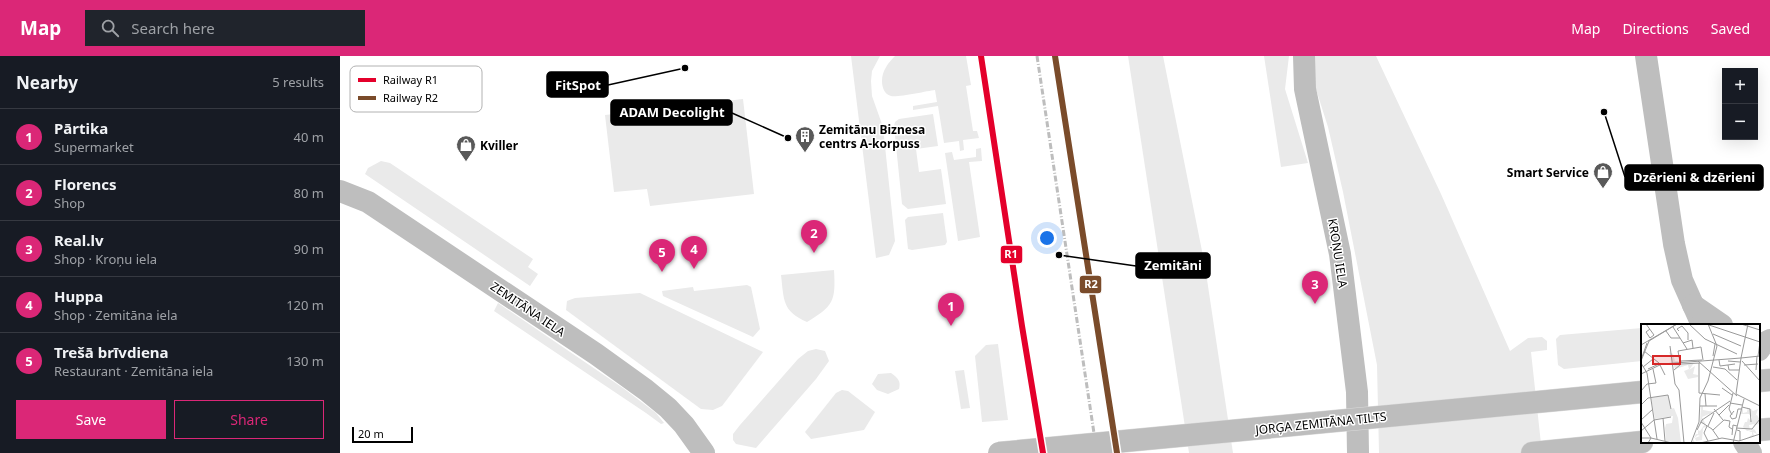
<!DOCTYPE html>
<html lang="en">
<head>
<meta charset="utf-8">
<style>
  body { margin:0; font-family:"Noto Sans",sans-serif; background:#20242c; color:#f1f3f6 }
  .controls { position:absolute; right:12px; top:12px; display:grid; overflow:hidden; border-radius:0px; box-shadow:0 4px 16px #0002 }
  .controls button { width:36px; height:36px; display:grid; place-items:center; padding:0; border:0; border-bottom:1px solid #363941; background:#171b24; color:#f1f3f6; font:20px sans-serif }
  .scale { position:absolute; left:12px; bottom:10px; width:61px; box-sizing:border-box; padding-left:4px; border:2px solid #000; border-top:0; font-size:11px; line-height:14px; white-space:nowrap; color:#000; -webkit-text-stroke:3px #fff; paint-order:stroke }
  .you { position:absolute; left:707px; top:182px; width:14px; height:14px; margin:-10px; border:3px solid #fff; border-radius:50%; background:#1a73e8; box-shadow:0 0 0 6px #1a73e833 }
  .badge { display:grid; place-items:center; width:26px; height:26px; border-radius:50%; background:#db2777; color:#fff; font-size:13px; font-weight:700 }
  .pin { position:absolute; translate:-50% -33px; filter:drop-shadow(0 1px 2px #0008) }
  .pin::after { content:''; position:absolute; top:21px; width:14px; height:12px; background:inherit; clip-path:polygon(0 0,100% 0,50% 100%) }
  .list { margin:0; padding:0; list-style:none }
  h2 { display:flex; justify-content:space-between; align-items:center; height:52px; margin:0; padding:0 16px; font-size:17px }
  h2 small { font-size:13px; font-weight:400; color:#9ea1a6 }
  .list li { display:grid; grid-template-columns:26px 1fr auto; gap:12px; align-items:center; box-sizing:border-box; height:56px; padding:0 16px; border-top:1px solid #363941 }
  .list b { display:block; font-size:15px; white-space:nowrap }
  .list p { margin:0; font-size:13px; white-space:nowrap; color:#9ea1a6 }
  .list em { font-size:13px; font-style:normal; color:#9ea1a6 }
  .actions { display:flex; gap:8px; padding:12px 16px }
  .actions a { flex:1; padding:9px 0; border:1px solid #db2777; border-radius:0px; text-align:center; font-size:14px; color:#db2777 }
  .actions .main { background:#db2777; color:#fff }
  .icon { flex:none; width:22px; height:22px; fill:none; stroke:currentColor; stroke-width:2; stroke-linecap:round; stroke-linejoin:round }
  .map { position:relative; flex:none; width:1430px; height:397px; overflow:hidden }
  header { display:flex; align-items:center; gap:24px; box-sizing:border-box; height:56px; padding:0 20px; background:#db2777; color:#fff }
  header strong { font-size:19px }
  nav { display:flex; gap:22px; margin-inline-start:auto; font-size:14px }
  .search { width:280px; height:36px; background:#20242c; display:flex; align-items:center; gap:10px; box-sizing:border-box; padding:0 14px; border-radius:0px; color:#9ea1a6; font-size:15px }
  main { display:flex }
  aside { flex:1; background:#171b24 }
  .map>svg:first-child { display:block }
  .green { fill:#eaeaea }
  .lines { fill:none; stroke-linecap:round; stroke-linejoin:round }
  .major-casing { stroke:#dbdbdb; stroke-width:23 }
  .minor { stroke:#bebebe; stroke-width:22 }
  .major { stroke:#bdbdbd; stroke-width:22 }
  .rail { stroke:#bdbdbd; stroke-width:3; stroke-dasharray:6 2 1 2; stroke-linecap:butt }
  .major-bridge-casing { stroke:#dbdbdb; stroke-width:23; stroke-linecap:butt }
  .major-bridge { stroke:#bdbdbd; stroke-width:22 }
  .rail-1-casing { stroke:#fff; stroke-width:9 }
  .rail-2-casing { stroke:#fff; stroke-width:9 }
  .rail-1 { stroke:#e4002b; stroke-width:6 }
  .rail-2 { stroke:#7a4b2a; stroke-width:6 }
  .labels { text-anchor:middle; dominant-baseline:central; stroke-width:3; stroke-linejoin:round; paint-order:stroke }
  .poi-label { font-size:12px; font-weight:bold; fill:#000; stroke:#fff; text-anchor:start }
  .street-label { font-size:12px; fill:#000; stroke:#fff }
  .inset-road { fill:none; stroke:#999; stroke-width:1 }
  .view { fill:#d62828; fill-opacity:0.15; stroke:#d62828; stroke-width:2 }
  .inset-edge { fill:none; stroke:#000; stroke-width:2 }
  .key { fill:#fff; stroke:#b2b2b2; stroke-width:1 }
  .key-label { font-size:11px; fill:#000 }
  .leader { fill:none; stroke:#000; stroke-width:1.5 }
  .callout-dot { fill:#000; stroke:#fff; stroke-width:1.5 }
  .callout { fill:#000; stroke:#000; stroke-width:1.5 }
  .callout-label { font-size:13px; text-anchor:middle; font-weight:bold; fill:#fff }
  .line-badge { stroke:#fff; stroke-width:1.5 }
  .badge-label { font-size:11px; text-anchor:middle; font-weight:bold; fill:#fff }
</style>
</head>
<body>
<header>
<strong>Map</strong>
<div class="search"><svg class="icon" aria-label="search" viewBox="0 0 24 24"><circle cx="10" cy="10" r="6"/><path d="M15 15l6 6"/></svg>Search here</div>
<nav><a>Map</a><a>Directions</a><a>Saved</a></nav>
</header>
<main>
<aside>
<h2>Nearby<small>5 results</small></h2>
<ul class="list">
<li><span class="badge">1</span><div><b>Pārtika</b><p>Supermarket</p></div><em>40 m</em></li>
<li><span class="badge">2</span><div><b>Florencs</b><p>Shop</p></div><em>80 m</em></li>
<li><span class="badge">3</span><div><b>Real.lv</b><p>Shop · Kroņu iela</p></div><em>90 m</em></li>
<li><span class="badge">4</span><div><b>Huppa</b><p>Shop · Zemitāna iela</p></div><em>120 m</em></li>
<li><span class="badge">5</span><div><b>Trešā brīvdiena</b><p>Restaurant · Zemitāna iela</p></div><em>130 m</em></li>
</ul>
<div class="actions"><a class="main">Save</a><a>Share</a></div>
</aside>
<div class="map">
<svg width="1430" height="397" viewBox="0 0 1430 397">
  <rect width="100%" height="100%" fill="#fff"/>
  <g class="green">
    <polygon points="511,0 540,0 532,15 531,25 532,40 543,71 555,185 549,199 536,202"/>
    <path d="M555 0H626L631 29 626 30 633 75H637L639 82 623 84 624 94 620 95 619 85 604 87 598 50 573 54V50L597 46 595 34C587 35 556 42 551 40 544 38 542 31 542 25 542 15 548 7 555 0Z"/>
    <polygon points="788,0 823,0 865,210 893,397 849,397"/>
    <polygon points="924,0 949,0 945,33 968,107 941,111"/>
    <polygon points="972,0 1036,0 1101,138 1170,295 1188,282 1202,281 1207,285 1207,294 1191,296 1202,397 1039,397 1037,309 1003,136 988,71 974,27"/>
    <polygon points="403,43 414,138 310,150 307,133 274,136 265,59"/>
    <polygon points="593,58 598,90 576,93 579,116 601,113 606,148 568,153 562,148 554,70 555,66 559,63"/>
    <polygon points="641,92 642,105 629,106 640,181 618,185 605,97 612,96 614,104 636,101 636,93"/>
    <polygon points="41,105 50,107 193,203 188,211 198,218 190,230 25,118 28,112"/>
    <polygon points="603,157 607,186 605,189 572,194 568,193 565,164 568,161"/>
    <path d="M494 214C496 246 493 250 467 266 442 255 444 244 441 219Z"/>
    <polygon points="407,229 411,231 420,273 413,281 323,240 322,235 353,231 354,235"/>
    <polygon points="300,237 423,296 382,350 373,354 361,353 226,254 227,245 235,242"/>
    <polygon points="158,247 283,332 316,357 324,367 321,368 306,357 154,255"/>
    <polygon points="1302,272 1302,305 1224,313 1218,309 1216,283 1220,279"/>
    <polygon points="658,288 668,364 642,366 635,300 646,289"/>
    <polygon points="476,293 485,295 489,305 476,323 416,392 396,388 393,384 393,378 400,369 458,303 468,295"/>
    <polygon points="624,314 630,352 621,353 615,315"/>
    <path d="M551 317C558 322 561 325 559 333L548 338 537 334 532 328 538 318Z"/>
    <polygon points="502,334 508,335 535,356 524,374 471,383 465,376 496,337"/>
  </g>
  <g class="lines">
    <g class="major-casing">
      <g id="major">
        <polyline points="1419,325 1430,324"/>
        <polyline points="1419,374 1430,373"/>
        <polyline points="1192,397 1302,386"/>
      </g>
    </g>
    <g class="minor">
      <polyline points="964,0 965,33 1000,198 1017,336 1018,397"/>
      <polyline points="1306,0 1334,188 1342,224 1362,269"/>
      <polyline points="0,135 28,146 256,298 306,334 328,352 344,369 364,397"/>
      <polyline points="1353,249 1382,269"/>
      <polyline points="1419,294 1424,287 1430,284"/>
      <polyline points="1404,386 1411,397"/>
    </g>
    <use href="#major" class="major"/>
    <g class="rail">
      <polyline points="697,0 757,397"/>
      <polyline points="715,0 777,397"/>
    </g>
    <g class="major-bridge-casing">
      <polyline id="major-bridge" points="659,397 1302,336"/>
    </g>
    <use href="#major-bridge" class="major-bridge"/>
    <g class="rail-1-casing">
      <polyline id="rail-1" points="641,0 682,270 703,397"/>
    </g>
    <g class="rail-2-casing">
      <polyline id="rail-2" points="715,0 777,397"/>
    </g>
    <use href="#rail-1" class="rail-1"/>
    <use href="#rail-2" class="rail-2"/>
  </g>
  <defs>
    <g id="building-pin" transform="scale(1)"><path d="M0 17L-7.5 6A9.5 9.5 0 1 1 7.5 6Z" fill="#595959" stroke="#fff"/><path d="M-4-6H4V6H1V3H-1V6H-4ZM-2.5-4.3h1.7v1.8h-1.7ZM.8-4.3h1.7v1.8H.8ZM-2.5-1h1.7V.8h-1.7ZM.8-1h1.7V.8H.8Z" fill="#fff"/></g>
    <g id="shop-pin" transform="scale(1)"><path d="M0 17L-7.5 6A9.5 9.5 0 1 1 7.5 6Z" fill="#595959" stroke="#fff"/><path d="M-5-2.5h2.3a2.7 3.5 0 0 1 5.4 0H5L5.5 6h-11ZM-1.5-2.5h3a1.5 2.3 0 0 0-3 0Z" fill="#fff"/></g>
  </defs>
  <g fill-rule="evenodd">
    <use href="#building-pin" x="465" y="80"/>
    <use href="#shop-pin" x="126" y="89"/>
    <use href="#shop-pin" x="1263" y="116"/>
  </g>
  <g class="labels">
    <g class="poi-label">
      <text x="479" y="73">Zemitānu Biznesa<tspan x="479" dy="14">centrs A-korpuss</tspan></text>
      <text x="140" y="89">Kviller</text>
      <text x="1249" y="116" text-anchor="end">Smart Service</text>
    </g>
    <g class="street-label">
      <text transform="translate(998 197) rotate(81)">KROŅU IELA</text>
      <text transform="translate(188 253) rotate(34)">ZEMITĀNA IELA</text>
      <text transform="translate(981 367) rotate(-6)">JORĢA ZEMITĀNA TILTS</text>
    </g>
  </g>
  <g transform="translate(1301 268)">
    <rect width="119" height="119" fill="#fff"/>
    <path d="M28 28 32 30 34 37H38L35 40 36 41 53 39 48 46 54 42 52 50 57 51V53L47 55 43 47 48 45 47 41 34 45ZM27 71 30 85 33 84 37 94 40 119 25 117 24 104 25 100 31 99 32 92 14 95 10 74ZM62 82V86L73 88 61 93 65 101 63 102H66L62 104 61 116 55 117 54 114 59 112 57 111 52 115 54 119H51L52 116 55 110H57V106L59 107 64 100 59 99 60 83ZM107 82V86L109 84 112 87 117 85 115 91 111 92 116 91 119 96 118 100 114 101 112 105 113 100 108 101 109 106 112 105 114 106 116 110 112 108 113 112 106 114 111 111V108H108L112 106 106 107 102 103 104 98H106L107 94 110 97 111 93 108 90H99L102 83V89L106 88Z" fill="#eaeaea"/>
    <path class="inset-road" d="M5 0 13 11 9 14M48 0 64 15 96 30M100 0 119 6M107 0 100 34 119 32M68 1 119 18M32 3 46 25M9 5 5 8 9 14M25 7 30 14H39M38 7 36 5 41 2 47 9V16M72 10 100 22M42 19 51 16 52 24M0 21 36 0M29 22 34 60 38 66 43 119M3 27 18 39 24 51M72 32 74 20M117 32 119 18M0 36 6 19M78 36 79 42 94 40M0 37 8 17 36 0M57 37 96 72M87 37 99 38M101 37 119 57M39 38 37 27 60 23 62 36M0 39 6 49 16 115M58 39V69L79 71M40 40 59 39M87 41 88 46H98M103 41 117 40M2 43 12 35M72 43 84 45 96 56M7 45 18 40M33 46 39 41 40 37 61 36M115 46 116 32M0 50 21 40 100 34 95 70 119 82M81 64 91 71M0 67 6 60 15 59 12 45M64 70 65 82M89 79 101 81M0 81 7 74 27 71 30 85M59 82H76M101 83 109 85 110 98M73 85 82 96M93 87 89 92 91 95 95 94 97 85H100M78 91 88 81M91 91 88 85 92 69M22 94 24 117M0 96 12 85M0 98 10 114H0M60 98 71 105 78 115M66 102 63 109 67 117M67 102 73 89M95 104 111 105 119 95M56 106 61 96 89 77M72 106 83 96 89 97 88 103 91 105M96 106 99 107V117M0 107 13 96 30 93M91 111 92 101 96 102M7 119 10 114 31 119M50 119 58 98 59 74 67 57 76 22 67 0M59 119 81 114 98 117 119 110M92 119 103 75"/>
    <path class="view" d="M12 32H39V40H12Z"/>
    <rect width="119" height="119" class="inset-edge"/>
  </g>
  <rect x="10" y="10" width="132" height="46" rx="6" class="key"/>
  <rect x="18" y="22" width="18" height="4" fill="#e4002b"/>
  <rect x="18" y="40" width="18" height="4" fill="#7a4b2a"/>
  <g class="key-label">
    <text x="43" y="28">Railway R1</text>
    <text x="43" y="46">Railway R2</text>
  </g>
  <path class="leader" d="M345 12L268 29M448 82L392 57M1264 56L1285 121M719 199L796 210"/>
  <g class="callout-dot">
    <circle cx="345" cy="12" r="4"/>
    <circle cx="448" cy="82" r="4"/>
    <circle cx="1264" cy="56" r="4"/>
    <circle cx="719" cy="199" r="4"/>
  </g>
  <g class="callout">
    <rect x="207" y="16" width="61" height="25" rx="4"/>
    <rect x="271" y="44" width="121" height="25" rx="4"/>
    <rect x="1285" y="109" width="138" height="25" rx="4"/>
    <rect x="796" y="197" width="74" height="25" rx="4"/>
  </g>
  <g class="callout-label">
    <text x="238" y="34">FitSpot</text>
    <text x="332" y="61">ADAM Decolight</text>
    <text x="1354" y="126">Dzērieni &amp; dzērieni</text>
    <text x="833" y="214">Zemitāni</text>
  </g>
  <g class="line-badge">
    <rect x="660" y="189" width="23" height="19" rx="4" fill="#e4002b"/>
    <rect x="739" y="219" width="23" height="19" rx="4" fill="#7a4b2a"/>
  </g>
  <g class="badge-label">
    <text x="671" y="202">R1</text>
    <text x="751" y="232">R2</text>
  </g>
</svg>
<div class="controls">
<button>+</button>
<button>−</button>
</div>
<div class="scale">20 m</div>
<div class="you"></div>
<div class="pin badge" style="left:611px;top:270px">1</div>
<div class="pin badge" style="left:474px;top:197px">2</div>
<div class="pin badge" style="left:975px;top:248px">3</div>
<div class="pin badge" style="left:354px;top:213px">4</div>
<div class="pin badge" style="left:322px;top:216px">5</div>
</div>
</main>
</body>
</html>
